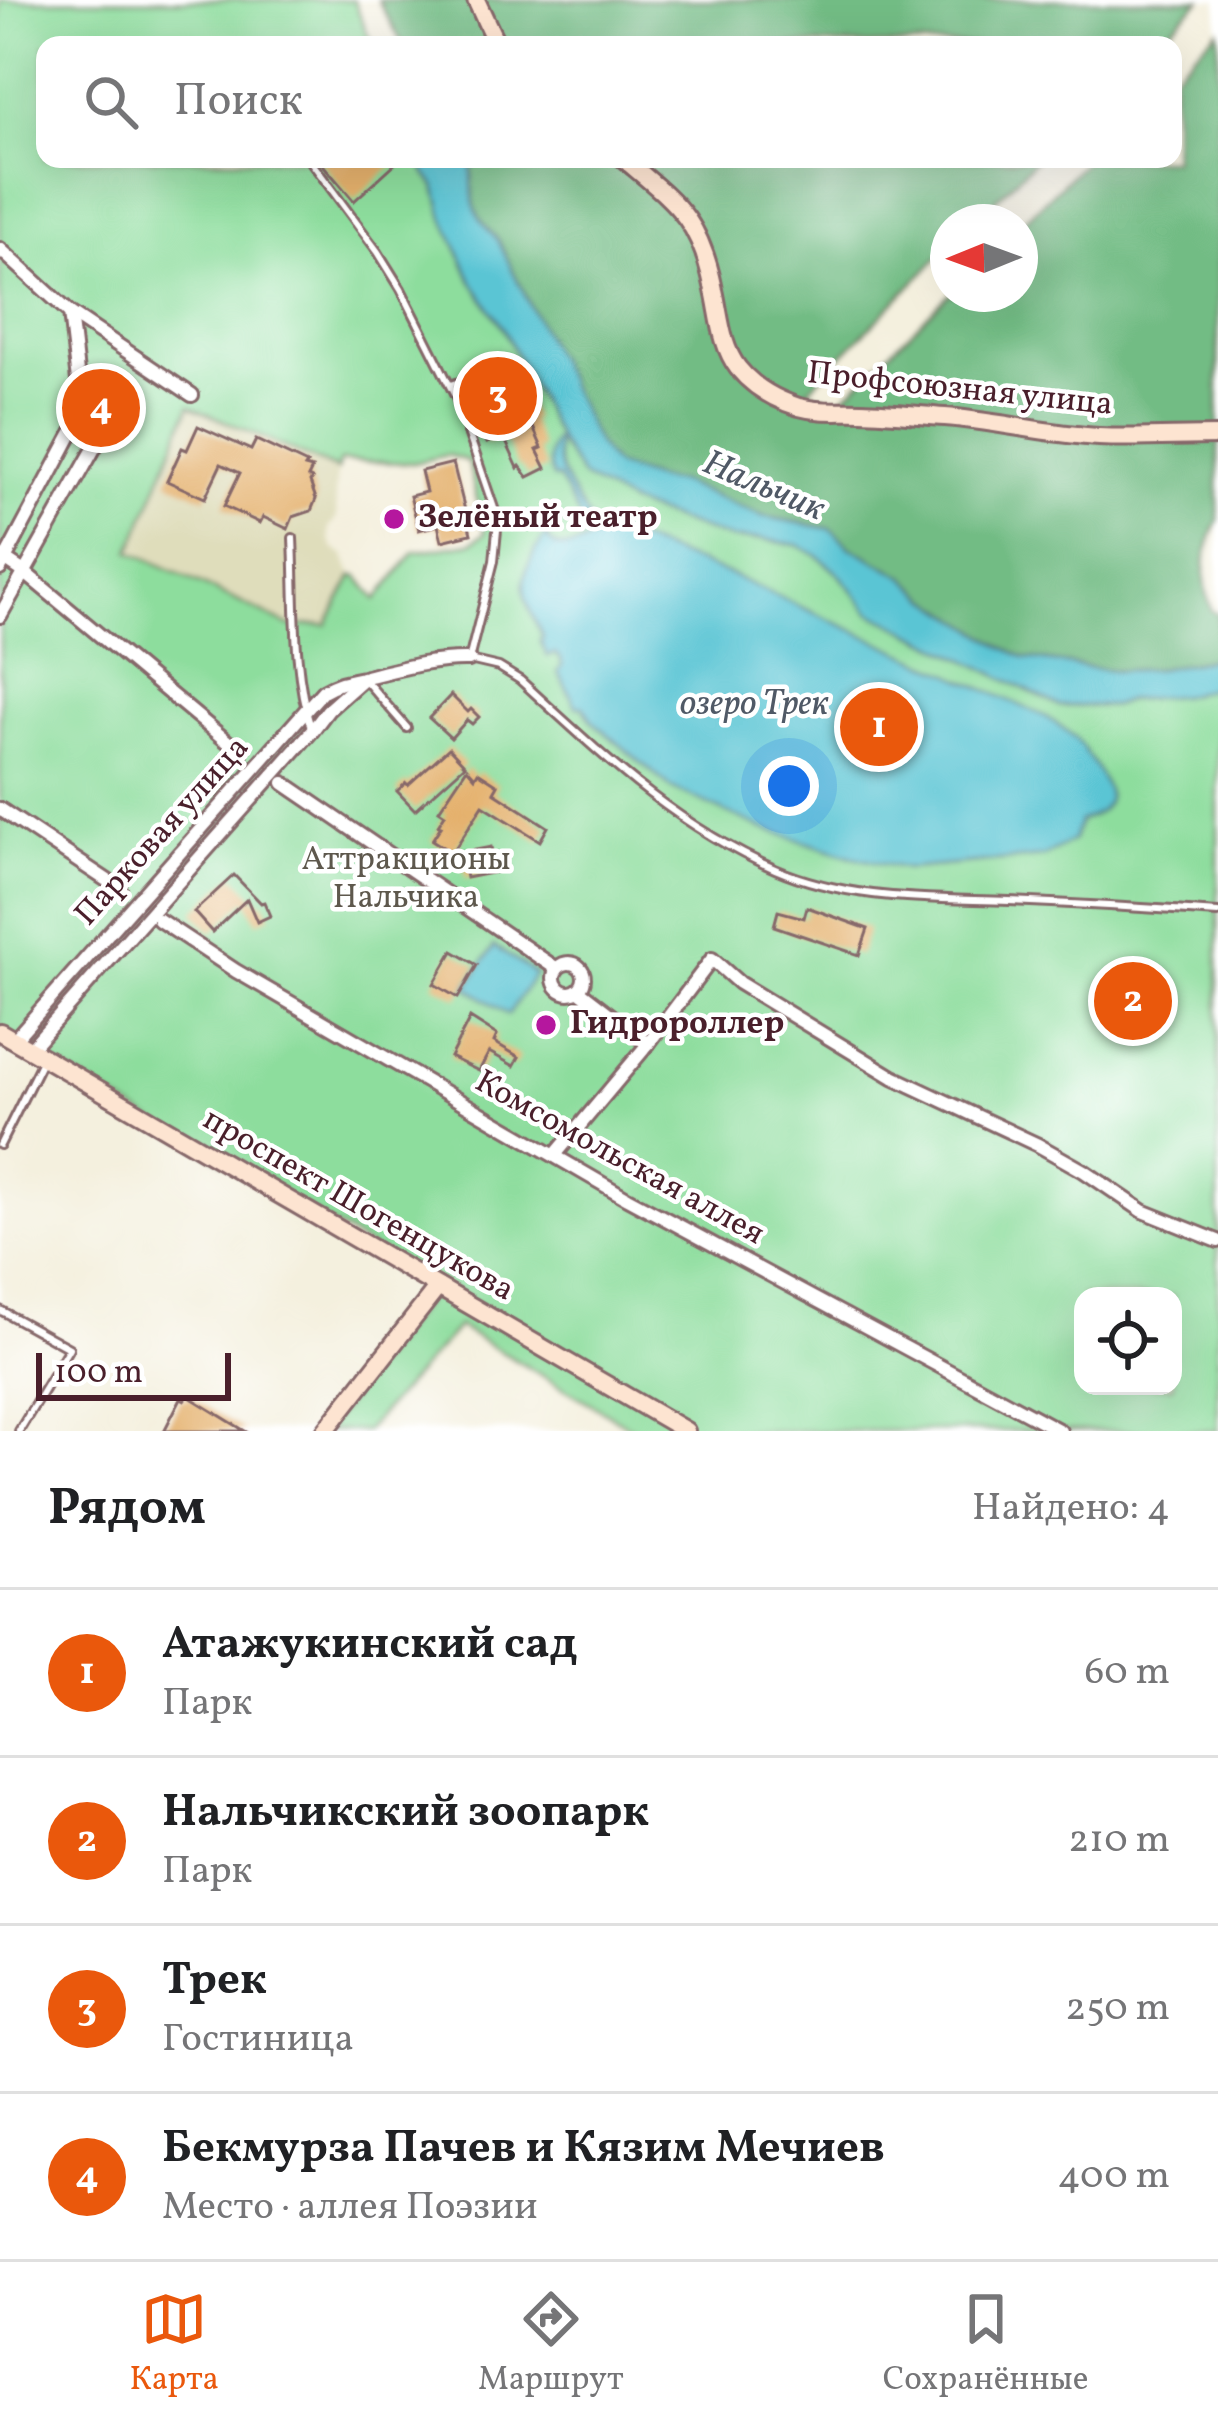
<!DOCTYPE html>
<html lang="ru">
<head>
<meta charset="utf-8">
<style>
  body { margin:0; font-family:Vollkorn,serif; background:#f6f6f6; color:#202124 }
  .controls { position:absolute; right:36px; bottom:36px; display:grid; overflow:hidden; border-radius:24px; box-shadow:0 12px 48px #0002 }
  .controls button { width:108px; height:108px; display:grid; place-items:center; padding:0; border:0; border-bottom:3px solid #e0e0e0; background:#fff; color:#202124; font:60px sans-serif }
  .compass { position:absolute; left:930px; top:204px; width:108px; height:108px; border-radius:50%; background:#fff; box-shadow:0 12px 48px #0002; rotate:269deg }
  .scale { position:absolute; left:36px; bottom:30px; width:195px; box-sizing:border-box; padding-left:12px; border:6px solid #4a1f2b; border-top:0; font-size:33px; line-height:42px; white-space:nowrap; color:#4a1f2b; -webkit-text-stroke:9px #fff; paint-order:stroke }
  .you { position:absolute; left:789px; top:786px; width:42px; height:42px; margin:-30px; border:9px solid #fff; border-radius:50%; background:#1a73e8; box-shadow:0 0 0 18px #1a73e833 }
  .badge { display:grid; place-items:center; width:78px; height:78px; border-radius:50%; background:#ea580c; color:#fff; font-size:39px; font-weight:700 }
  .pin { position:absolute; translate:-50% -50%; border:6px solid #fff; box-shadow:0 3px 12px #0006 }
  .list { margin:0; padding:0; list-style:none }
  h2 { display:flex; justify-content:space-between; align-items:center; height:156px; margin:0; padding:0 48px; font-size:51px }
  h2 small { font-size:39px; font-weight:400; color:#757577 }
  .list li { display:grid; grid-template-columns:78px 1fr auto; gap:36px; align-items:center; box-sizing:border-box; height:168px; padding:0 48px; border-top:3px solid #e0e0e0 }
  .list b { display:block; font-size:45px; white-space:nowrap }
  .list p { margin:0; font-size:39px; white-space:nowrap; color:#757577 }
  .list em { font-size:39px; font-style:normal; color:#757577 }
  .icon { flex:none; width:66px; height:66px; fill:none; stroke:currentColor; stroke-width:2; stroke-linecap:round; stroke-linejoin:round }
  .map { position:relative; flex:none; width:1218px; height:1431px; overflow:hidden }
  .search { position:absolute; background:#fff; box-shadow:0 12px 48px #0002; left:36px; right:36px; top:36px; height:132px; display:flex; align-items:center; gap:30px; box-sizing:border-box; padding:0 42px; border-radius:24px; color:#757577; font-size:45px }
  .sheet { height:828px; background:#fff }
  nav { display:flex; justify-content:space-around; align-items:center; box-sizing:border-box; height:168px; border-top:3px solid #e0e0e0; background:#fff; font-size:33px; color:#757577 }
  nav a { display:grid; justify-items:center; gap:6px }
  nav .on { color:#ea580c }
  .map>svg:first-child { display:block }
  .built { fill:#dfddbb }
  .green { fill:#8ddd9d; stroke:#6c7e64; stroke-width:3; fill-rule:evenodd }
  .forest { fill:#72bc84; stroke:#5e6e58; stroke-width:3 }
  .water { fill:#5ac5d4; stroke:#527280; stroke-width:3 }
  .building { fill:#e4b06c }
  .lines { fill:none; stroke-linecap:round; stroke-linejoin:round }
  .lane-casing { stroke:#86686a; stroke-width:12 }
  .street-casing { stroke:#86686a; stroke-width:18 }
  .secondary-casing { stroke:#86686a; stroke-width:22 }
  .lane { stroke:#fff; stroke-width:6 }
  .street { stroke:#fff; stroke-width:12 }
  .secondary { stroke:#fde4d1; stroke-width:16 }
  .poi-dot { fill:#b5179e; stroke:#fff; stroke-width:4.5 }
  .labels { text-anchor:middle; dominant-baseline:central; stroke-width:9; stroke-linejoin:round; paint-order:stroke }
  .street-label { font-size:33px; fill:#4a1f2b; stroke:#fff }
  .poi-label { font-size:33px; font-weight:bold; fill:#4a1f2b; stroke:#fff; text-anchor:start }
  .park-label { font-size:33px; fill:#5e584d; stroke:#fff }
  .water-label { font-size:36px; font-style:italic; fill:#505966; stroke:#fff }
</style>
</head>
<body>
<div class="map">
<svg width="1218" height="1431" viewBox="0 0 1218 1431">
  <rect width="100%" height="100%" fill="#fff"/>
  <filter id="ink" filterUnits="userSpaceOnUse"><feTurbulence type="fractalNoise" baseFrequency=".00833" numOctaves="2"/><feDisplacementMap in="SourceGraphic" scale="24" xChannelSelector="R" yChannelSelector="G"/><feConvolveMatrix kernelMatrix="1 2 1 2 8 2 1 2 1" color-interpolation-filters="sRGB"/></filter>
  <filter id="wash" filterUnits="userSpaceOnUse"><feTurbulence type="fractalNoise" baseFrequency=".004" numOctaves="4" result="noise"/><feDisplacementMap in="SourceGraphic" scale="48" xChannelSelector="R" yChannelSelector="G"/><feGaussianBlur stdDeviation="2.7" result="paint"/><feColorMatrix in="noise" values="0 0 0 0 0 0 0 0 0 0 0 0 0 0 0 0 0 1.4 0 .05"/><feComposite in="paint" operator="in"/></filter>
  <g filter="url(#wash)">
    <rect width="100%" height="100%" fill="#f4f0de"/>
    <polygon class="built" points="189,405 337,470 335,497 337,517 329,528 329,538 333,548 345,556 353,576 327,625 291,626 131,551"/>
    <path class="green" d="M0 0H354L368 35 376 45H45V159H421L426 174 436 187 444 218 472 281 503 328 563 449 609 490 630 504 731 539H760L798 545 818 556 841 576 870 612 1059 706H1113L1128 700 1218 686V1431H638L458 1327 365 1431H325L437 1286 0 1032ZM190 406 337 470 340 461 413 463 447 455 468 461 485 533 471 543 414 552 377 600 359 577 353 576 327 625 290 626 131 551ZM1083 1296H1173V1386H1083Z"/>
    <g class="forest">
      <polygon points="378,0 1201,0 1153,45 403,45"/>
      <path d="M1218 30V521C1203 550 1201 580 1212 611L1218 614V658L1158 669 1113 671 1026 658 1003 647 927 597 905 577 849 546 831 529 762 516 679 482 656 479 615 466 598 445 498 240C468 213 472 197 472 159H1036L974 222H948V248L808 390 838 403 949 294H1020V225L1087 159H1173V74Z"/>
    </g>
    <g class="water">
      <path d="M421 159H472C473 197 468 212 498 240L598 445 615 466 656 479 679 482 762 516 831 529 849 546 905 577 927 597 1003 647 1026 658 1113 671 1158 669 1218 658V686L1187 695 1128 700 1113 706H1059L870 612 841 576 818 556 798 545 760 539H731L630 504 582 477 558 440C550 465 576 497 590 522L730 575 1044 716C1055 723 1067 729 1076 739 1084 748 1109 785 1108 798 1107 811 1091 817 1080 821L1073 840 1043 857 907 869 852 857 759 827 671 788 592 721 583 706H576L558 672 562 666 561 659 555 654 547 656 540 640 543 638C519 589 515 582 546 534 554 557 583 546 597 534L585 527 558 477 554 479C546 465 547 451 557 436L503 328 472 281 444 218 436 187 426 174Z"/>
      <polygon points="494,946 535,974 508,1015 467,987"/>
    </g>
    <g id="blocks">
      <g class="building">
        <polygon points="318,159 400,159 354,201"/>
        <polygon points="494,383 496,386 504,386 507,391 518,386 534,418 530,420 542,448 537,450 546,468 528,477 520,466 518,468 503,435 487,443 470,411 478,407 475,401 483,397 482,394 485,392 483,388"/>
        <polygon points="198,426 251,450 256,440 307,464 305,467 312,469 308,477 312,479 310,482 316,499 311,511 293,517 288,529 263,517 260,523 224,506 240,473 221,464 205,498 167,481 182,448 187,450"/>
        <polygon points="453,463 471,534 442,541 438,525 419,530 410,496 426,492 421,471"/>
        <polygon points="451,695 468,712 471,709 479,717 472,724 467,720 451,738 429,718"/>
        <polygon points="449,748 465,765 415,810 397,791 406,783 408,785"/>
        <polygon points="467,768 475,777 478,772 498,785 494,792 548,827 540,841 483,805 452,853 432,840 441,826 438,825 445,814 439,810"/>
        <polygon points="491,847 496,872 466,878 461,853"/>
        <polygon points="234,875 261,903 264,902 270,916 257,922 247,899 212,932 194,912"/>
        <polygon points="807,907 868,929 859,955 774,926 778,911 804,918"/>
        <polygon points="453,951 477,965 458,998 434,984"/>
        <polygon points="470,1018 497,1035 494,1042 519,1057 514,1066 489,1052 479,1071 450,1057"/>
        <polygon points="188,1396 245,1431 164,1431 181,1398 185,1400"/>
      </g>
    </g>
  </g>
  <g filter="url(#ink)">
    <use href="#blocks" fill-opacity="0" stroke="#86686a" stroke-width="3"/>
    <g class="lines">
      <g class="lane-casing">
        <g id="lane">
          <path d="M309 159 378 252 401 289 457 400 498 520 494 561 469 660 499 667 520 680C601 754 672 824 775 869 849 901 930 898 1009 901 1079 904 1148 908 1218 913"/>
          <polyline points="450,385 491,372 519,378"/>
          <path d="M293 538C296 600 292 669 311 728"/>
          <polyline points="366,681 407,728"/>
          <polyline points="0,1145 42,1061"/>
          <polyline points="0,1310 69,1348 19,1431"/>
        </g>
      </g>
      <g class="street-casing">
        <g id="street">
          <polyline points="0,249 70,313 192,395"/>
          <polyline points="70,313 82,415"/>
          <polyline points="0,556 24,572 241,753"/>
          <polyline points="0,569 82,415"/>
          <polyline points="0,616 105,429 82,415"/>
          <polyline points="284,783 557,969"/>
          <polyline points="0,809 120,889"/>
          <polyline points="159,920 236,971 627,1198 1060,1431"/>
          <circle cx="569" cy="978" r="15"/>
          <polyline points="578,990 648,1044"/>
          <path d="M14 1040 323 691C342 680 350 682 370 676 402 668 435 659 469 660"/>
          <polyline points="30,1049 312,731 328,710 363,679"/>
          <polyline points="555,1155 648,1044 712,959 739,983 893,1077 1038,1145 1084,1171 1143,1211 1218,1241"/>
        </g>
      </g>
      <g class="secondary-casing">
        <g id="secondary">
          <polyline points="476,0 497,45"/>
          <path d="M624 159C677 204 700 218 714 290 720 316 721 346 738 368 754 388 774 399 799 407 820 413 841 410 862 411 890 412 917 415 945 417 996 421 1047 434 1099 437 1138 439 1179 436 1218 436"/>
          <polyline points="0,1032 686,1431"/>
          <polyline points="325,1431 438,1287"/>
        </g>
      </g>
      <use href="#lane" class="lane"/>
      <use href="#street" class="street"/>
      <use href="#secondary" class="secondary"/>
    </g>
  </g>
  <g class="poi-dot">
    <circle cx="394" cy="519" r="12"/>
    <circle cx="546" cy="1025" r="12"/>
  </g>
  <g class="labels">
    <g class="street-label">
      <text transform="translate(960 390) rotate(6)">Профсоюзная улица</text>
      <text transform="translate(163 832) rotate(-48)">Парковая улица</text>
      <text transform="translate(619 1159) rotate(29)">Комсомольская аллея</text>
      <text transform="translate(358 1206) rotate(30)">проспект Шогенцукова</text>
    </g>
    <g class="poi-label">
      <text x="418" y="519">Зелёный театр</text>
      <text x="570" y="1025">Гидророллер</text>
    </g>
    <g class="park-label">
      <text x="406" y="861">Аттракционы<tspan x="406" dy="38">Нальчика</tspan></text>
    </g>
    <g class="water-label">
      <text transform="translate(763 487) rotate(23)">Нальчик</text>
      <text x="754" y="705">озеро Трек</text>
    </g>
  </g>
</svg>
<div class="controls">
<button><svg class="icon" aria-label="locate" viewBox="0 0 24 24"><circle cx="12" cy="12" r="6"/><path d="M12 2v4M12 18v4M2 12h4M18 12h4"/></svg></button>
</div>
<svg class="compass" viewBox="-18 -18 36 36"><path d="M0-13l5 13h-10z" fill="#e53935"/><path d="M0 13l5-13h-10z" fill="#757577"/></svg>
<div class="scale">100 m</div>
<div class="you"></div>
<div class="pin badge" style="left:879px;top:727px">1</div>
<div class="pin badge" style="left:1133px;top:1001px">2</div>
<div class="pin badge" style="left:498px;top:396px">3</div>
<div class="pin badge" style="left:101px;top:408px">4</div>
<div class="search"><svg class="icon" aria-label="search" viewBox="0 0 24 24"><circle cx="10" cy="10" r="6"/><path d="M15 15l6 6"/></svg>Поиск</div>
</div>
<section class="sheet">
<h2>Рядом<small>Найдено: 4</small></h2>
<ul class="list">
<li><span class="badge">1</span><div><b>Атажукинский сад</b><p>Парк</p></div><em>60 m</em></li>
<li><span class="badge">2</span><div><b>Нальчикский зоопарк</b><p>Парк</p></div><em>210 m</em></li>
<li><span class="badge">3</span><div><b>Трек</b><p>Гостиница</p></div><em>250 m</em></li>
<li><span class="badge">4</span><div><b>Бекмурза Пачев и Кязим Мечиев</b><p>Место · аллея Поэзии</p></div><em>400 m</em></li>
</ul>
</section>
<nav>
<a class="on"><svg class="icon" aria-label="map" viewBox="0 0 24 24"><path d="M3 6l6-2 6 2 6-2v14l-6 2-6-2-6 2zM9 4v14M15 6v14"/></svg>Карта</a>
<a><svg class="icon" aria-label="directions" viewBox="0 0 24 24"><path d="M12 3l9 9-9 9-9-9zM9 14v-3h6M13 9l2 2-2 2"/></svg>Маршрут</a>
<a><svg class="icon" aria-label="saved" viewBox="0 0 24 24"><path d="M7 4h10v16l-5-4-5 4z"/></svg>Сохранённые</a>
</nav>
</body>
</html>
